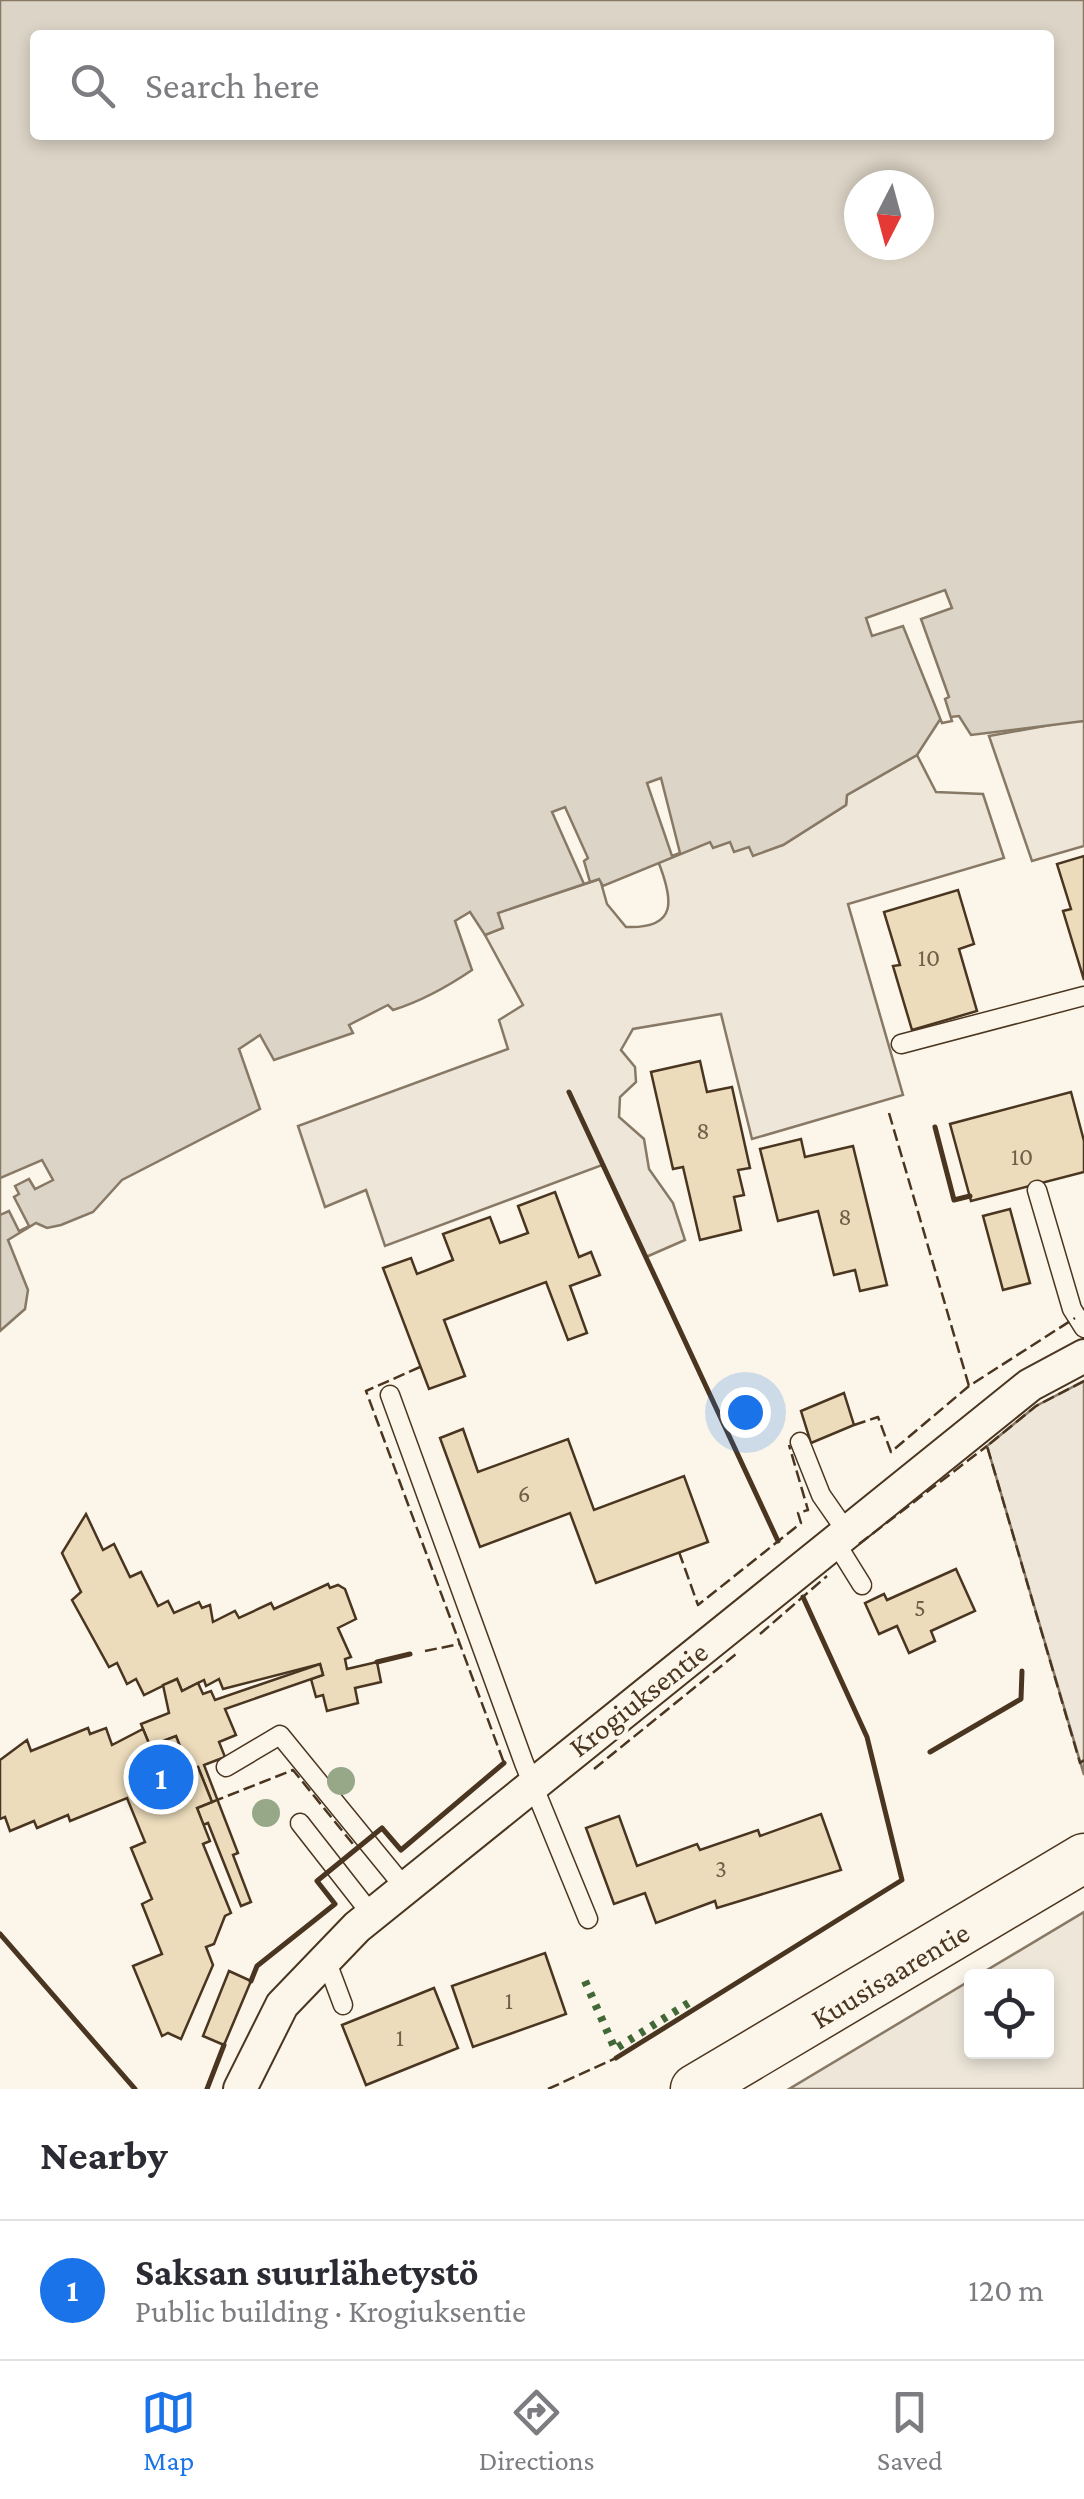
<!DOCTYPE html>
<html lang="en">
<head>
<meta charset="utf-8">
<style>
  body { margin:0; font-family:"Crimson Pro",serif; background:#f7f7f7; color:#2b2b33 }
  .controls { position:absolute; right:30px; bottom:30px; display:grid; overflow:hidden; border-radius:10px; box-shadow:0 5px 15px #0003 }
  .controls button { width:90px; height:90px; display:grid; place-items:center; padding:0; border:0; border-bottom:2px solid #e1e1e2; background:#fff; color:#2b2b33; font:50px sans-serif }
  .compass { position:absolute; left:844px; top:170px; width:90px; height:90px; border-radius:50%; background:#fff; box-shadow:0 5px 15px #0003; rotate:186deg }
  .you { position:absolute; left:745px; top:1412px; width:35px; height:35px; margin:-25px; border:8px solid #fff; border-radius:50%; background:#1a73e8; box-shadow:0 0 0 15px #1a73e833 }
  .badge { display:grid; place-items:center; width:65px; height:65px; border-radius:50%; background:#1a73e8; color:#fff; font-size:32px; font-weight:700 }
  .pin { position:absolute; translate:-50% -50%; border:5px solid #fff; box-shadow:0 2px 10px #0006 }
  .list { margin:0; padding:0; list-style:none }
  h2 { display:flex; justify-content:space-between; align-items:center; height:130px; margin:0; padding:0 40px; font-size:42px }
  h2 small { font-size:32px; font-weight:400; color:#7c7c81 }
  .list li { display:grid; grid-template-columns:65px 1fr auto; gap:30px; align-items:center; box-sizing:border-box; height:140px; padding:0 40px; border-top:2px solid #e1e1e2 }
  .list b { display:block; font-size:38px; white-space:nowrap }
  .list p { margin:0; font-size:32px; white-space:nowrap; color:#7c7c81 }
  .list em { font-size:32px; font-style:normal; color:#7c7c81 }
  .icon { flex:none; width:55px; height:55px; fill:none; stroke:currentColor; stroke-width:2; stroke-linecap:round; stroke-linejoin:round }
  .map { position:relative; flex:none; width:1084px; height:2089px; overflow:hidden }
  .search { position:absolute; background:#fff; box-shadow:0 5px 15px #0003; left:30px; right:30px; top:30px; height:110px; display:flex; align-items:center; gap:25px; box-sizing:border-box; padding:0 35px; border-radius:10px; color:#7c7c81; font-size:38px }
  .sheet { height:270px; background:#fff }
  nav { display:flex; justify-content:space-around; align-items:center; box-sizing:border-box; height:140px; border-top:2px solid #e1e1e2; background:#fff; font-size:28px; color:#7c7c81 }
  nav a { display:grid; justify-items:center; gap:5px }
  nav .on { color:#1a73e8 }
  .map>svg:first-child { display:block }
  .green { fill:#ede6d9; stroke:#887966; stroke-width:2.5 }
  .water { fill:#dcd4c6; stroke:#887966; stroke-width:2.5; fill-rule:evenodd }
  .pier { fill:#fbf6e9; stroke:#887966; stroke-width:2.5 }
  .building { fill:#ecdcbc; stroke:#4a3520; stroke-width:2.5 }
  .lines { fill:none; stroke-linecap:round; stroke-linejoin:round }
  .service-casing { stroke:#4a3520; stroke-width:21 }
  .minor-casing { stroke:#4a3520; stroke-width:36 }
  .secondary-casing { stroke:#4a3520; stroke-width:51 }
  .service { stroke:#fbf6e9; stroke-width:18 }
  .minor { stroke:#fbf6e9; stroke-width:32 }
  .secondary { stroke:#fbf6e9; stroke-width:48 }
  .hedge { stroke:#436837; stroke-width:8; stroke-dasharray:5 8; stroke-linecap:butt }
  .fence { stroke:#4a3520; stroke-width:2.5; stroke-dasharray:12 5; stroke-linecap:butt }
  .wall { stroke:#4a3520; stroke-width:5 }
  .tree { fill:#96a887 }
  .labels { text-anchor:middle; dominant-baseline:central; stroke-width:8; stroke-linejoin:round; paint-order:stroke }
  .number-label { font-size:25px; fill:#725f47 }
  .street-label { font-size:30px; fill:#4a3520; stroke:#fbf6e9 }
</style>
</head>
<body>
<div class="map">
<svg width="1084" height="2089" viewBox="0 0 1084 2089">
  <rect width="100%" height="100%" fill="#fbf6e9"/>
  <g class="green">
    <polygon points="1072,721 1084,721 1084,846 1032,861 989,736"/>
    <path d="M917 755 936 792 983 794 1004 858 848 904 903 1095 752 1139 721 1014 633 1029 621 1050 635 1067 636 1082 620 1097 619 1117 644 1139 649 1169 673 1203 685 1240 646 1257 602 1165 385 1246 366 1190 325 1207 298 1126 508 1049 499 1020 523 1005 485 935 502 928 497 913 600 879 607 904 626 927C679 929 673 899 658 861L711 841 783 845 846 805 847 795Z"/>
    <polygon points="1084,1381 1084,1775 987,1446 1036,1406"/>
    <polygon points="1084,1912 1084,2089 789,2089 971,1980 972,2052 1046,2052 1046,1976 977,1976"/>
  </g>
  <path class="water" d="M0 0H1084V721L971 735 959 716 941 718 917 755 847 795 846 805 783 845 753 856 749 847 734 852 730 842 713 848 710 842 603 886 599 879 498 913 503 928 485 935 470 912 455 921 472 970C447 987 422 1001 393 1010L388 1005 349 1025 353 1033 274 1060 260 1035 239 1049 260 1109 122 1180 93 1212 61 1225 47 1228 36 1223 8 1240 28 1290 25 1309 0 1331ZM35 35H1049V135H35ZM859 185H919V245H859Z"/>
  <g class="pier">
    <polygon points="945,590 952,608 921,619 949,697 945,699 952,721 942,723 903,626 872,636 866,618"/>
    <polygon points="661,778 680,853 672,856 647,783"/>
    <polygon points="565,807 588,858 584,861 590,882 584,884 552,812"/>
    <polygon points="42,1160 53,1180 35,1189 29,1179 15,1186 19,1194 14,1197 29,1226 19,1231 9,1211 0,1215 0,1178"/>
  </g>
  <g class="building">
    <polygon points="1084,856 1084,980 1063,911 1071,909 1057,864"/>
    <polygon points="958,890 974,944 959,949 977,1011 912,1030 893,966 900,965 884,912"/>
    <polygon points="700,1061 707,1092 732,1087 750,1168 738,1170 744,1195 734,1197 741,1230 700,1240 683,1167 673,1169 651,1072"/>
    <polygon points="1071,1092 1084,1141 1084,1172 971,1201 950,1124"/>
    <polygon points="801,1139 805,1157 853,1146 887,1285 860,1291 855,1270 834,1275 818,1211 778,1221 760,1149"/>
    <polygon points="555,1192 579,1257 591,1252 600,1275 570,1286 587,1333 568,1340 546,1282 444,1320 465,1376 429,1389 383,1268 411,1258 417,1274 453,1260 443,1234 490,1217 500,1243 528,1233 518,1206"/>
    <polygon points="1010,1209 1030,1283 1003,1290 983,1216"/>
    <polygon points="844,1393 854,1425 811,1443 801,1411"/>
    <polygon points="463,1429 478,1472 568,1439 594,1510 684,1476 708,1542 596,1583 570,1513 480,1547 440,1438"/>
    <polygon points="86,1514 103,1550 114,1544 130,1577 141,1572 158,1606 168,1601 174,1613 199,1602 202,1608 210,1605 213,1622 235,1611 239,1618 271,1603 274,1609 328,1584 330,1588 338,1585 345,1589 356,1619 338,1628 351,1657 345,1659 347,1669 377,1662 381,1682 355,1688 358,1703 327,1711 323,1695 316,1697 311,1679 323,1675 320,1664 223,1689 219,1679 206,1686 204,1680 182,1691 177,1679 144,1695 136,1679 127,1684 117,1663 109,1667 72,1600 81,1592 62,1553"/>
    <polygon points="956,1569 975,1611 931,1631 935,1641 909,1653 897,1626 879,1634 865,1603 884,1594 887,1600"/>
    <polygon points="320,1664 323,1675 225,1709 236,1735 219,1742 225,1757 204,1765 238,1853 233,1855 251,1902 241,1906 208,1823 203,1825 197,1808 212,1802 198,1767 189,1770 176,1736 150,1746 141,1724 169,1713 163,1685 177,1679 182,1691 198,1683 203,1694 211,1691 215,1700"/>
    <polygon points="88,1728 90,1734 106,1728 112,1745 143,1729 150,1746 176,1736 189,1770 198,1767 212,1802 197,1808 210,1841 203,1844 231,1913 225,1916 214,1944 206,1947 213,1965 181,2039 168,2033 162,2036 133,1966 162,1954 142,1904 152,1899 131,1848 145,1842 127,1798 70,1821 68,1815 37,1828 34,1821 10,1831 5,1817 0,1819 0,1760 27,1740 31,1751"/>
    <polygon points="821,1814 841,1870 717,1908 715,1901 656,1923 645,1893 614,1904 586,1828 619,1816 637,1866 697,1844 700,1850 758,1830 760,1836"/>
    <polygon points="545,1953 566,2014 473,2047 452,1986"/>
    <polygon points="229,1971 251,1981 224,2045 203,2036"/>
    <polygon points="434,1988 458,2048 366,2085 342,2025"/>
  </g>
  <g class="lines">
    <g class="service-casing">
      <g id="service">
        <polyline points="901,1044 1084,996"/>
        <polyline points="1037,1190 1072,1309 1084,1328"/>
        <polyline points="390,1395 524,1763 588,1919"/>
        <polyline points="800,1442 821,1495 846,1531"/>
        <polyline points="834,1540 862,1585"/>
        <polyline points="226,1767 280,1735 405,1888"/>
        <polyline points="300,1823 372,1915"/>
        <polyline points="325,1957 343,2005"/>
      </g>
    </g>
    <g class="minor-casing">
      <polyline id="minor" points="240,2089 282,2005 357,1927 1030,1385 1084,1356"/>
    </g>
    <g class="secondary-casing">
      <polyline id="secondary" points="695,2089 1084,1858"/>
    </g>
    <use href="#service" class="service"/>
    <use href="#minor" class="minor"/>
    <use href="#secondary" class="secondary"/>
    <polyline class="hedge" points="585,1981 615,2049 695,1999"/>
    <g class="fence">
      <polyline points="889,1113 969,1386"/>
      <polyline points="420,1367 366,1391 504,1763"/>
      <polyline points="1084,1381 1036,1406 987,1446 1080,1763 1084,1760"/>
      <polyline points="854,1425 878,1417 891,1452 969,1386 1075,1318"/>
      <polyline points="859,1544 987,1446"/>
      <polyline points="679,1552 698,1605 801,1523 798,1513 808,1510 789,1445"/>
      <polyline points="760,1634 827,1576"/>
      <polyline points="425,1651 460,1644"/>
      <polyline points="594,1769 736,1654"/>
      <polyline points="212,1802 293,1770 357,1849"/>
      <polyline points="548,2089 616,2058"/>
    </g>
    <g class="wall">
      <polyline points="569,1092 778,1541"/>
      <polyline points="935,1127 954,1200 970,1196"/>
      <polyline points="377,1662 410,1654"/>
      <polyline points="930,1752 1021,1699 1022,1671"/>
      <polyline points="0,1934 135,2089"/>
      <polyline points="251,1981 257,1966 335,1904 317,1881 382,1828 401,1850 504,1763"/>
      <polyline points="616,2058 902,1880 867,1737 803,1597"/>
      <polyline points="207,2089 224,2045"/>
    </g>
  </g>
  <g class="tree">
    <circle cx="341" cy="1781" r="14"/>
    <circle cx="266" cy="1813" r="14"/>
  </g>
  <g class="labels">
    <g class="number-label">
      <text x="929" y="957">10</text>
      <text x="703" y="1130">8</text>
      <text x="1022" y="1156">10</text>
      <text x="845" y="1216">8</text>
      <text x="524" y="1493">6</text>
      <text x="920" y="1607">5</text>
      <text x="721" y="1868">3</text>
      <text x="509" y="2000">1</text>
      <text x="400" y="2037">1</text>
    </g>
    <g class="street-label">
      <text transform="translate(638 1699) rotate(-38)">Krogiuksentie</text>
      <text transform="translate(890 1975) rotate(-31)">Kuusisaarentie</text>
    </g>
  </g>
</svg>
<div class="controls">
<button><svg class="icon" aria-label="locate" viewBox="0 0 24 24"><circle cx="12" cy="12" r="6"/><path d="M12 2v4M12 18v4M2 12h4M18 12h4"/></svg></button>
</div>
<svg class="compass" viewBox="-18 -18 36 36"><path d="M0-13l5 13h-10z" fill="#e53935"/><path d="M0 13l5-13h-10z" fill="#7c7c81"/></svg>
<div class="you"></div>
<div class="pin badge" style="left:161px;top:1777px">1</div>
<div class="search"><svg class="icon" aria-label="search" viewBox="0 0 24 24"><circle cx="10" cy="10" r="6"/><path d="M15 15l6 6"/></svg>Search here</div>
</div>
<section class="sheet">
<h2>Nearby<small></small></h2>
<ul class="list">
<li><span class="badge">1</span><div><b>Saksan suurlähetystö</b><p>Public building · Krogiuksentie</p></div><em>120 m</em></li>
</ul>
</section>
<nav>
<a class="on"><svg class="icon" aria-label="map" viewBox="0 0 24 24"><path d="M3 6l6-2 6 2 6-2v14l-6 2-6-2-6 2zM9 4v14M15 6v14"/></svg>Map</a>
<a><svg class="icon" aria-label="directions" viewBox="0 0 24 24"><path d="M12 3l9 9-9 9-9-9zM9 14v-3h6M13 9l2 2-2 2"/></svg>Directions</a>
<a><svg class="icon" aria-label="saved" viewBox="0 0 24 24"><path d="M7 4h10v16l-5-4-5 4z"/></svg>Saved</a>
</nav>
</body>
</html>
